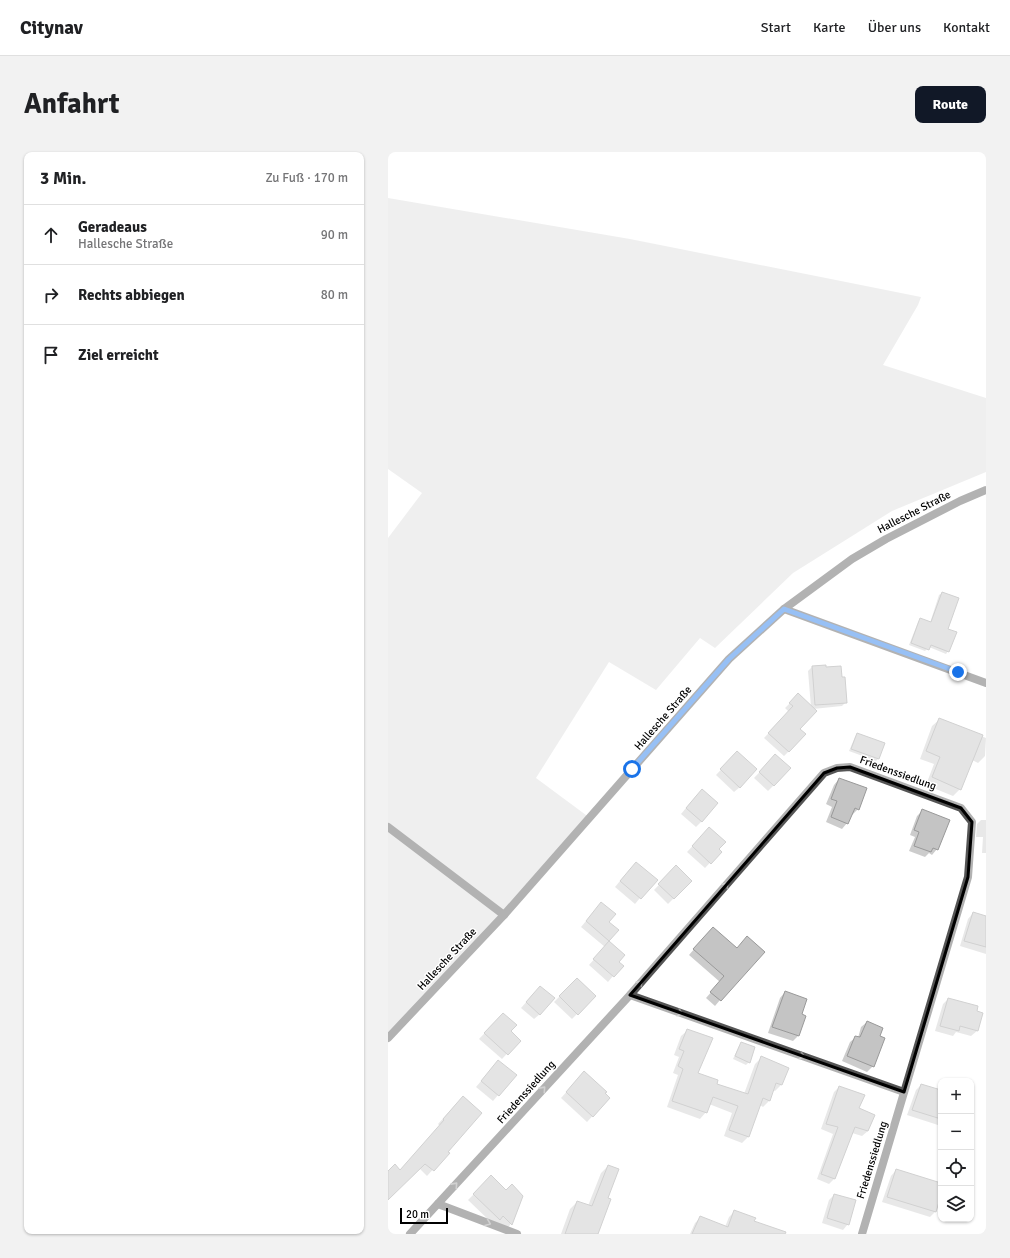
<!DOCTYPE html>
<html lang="de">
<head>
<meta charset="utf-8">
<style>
  body { margin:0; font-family:Signika,sans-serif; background:#f2f2f2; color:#202124 }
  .controls { position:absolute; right:12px; bottom:12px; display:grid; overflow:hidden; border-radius:8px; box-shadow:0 1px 3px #0004 }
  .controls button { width:36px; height:36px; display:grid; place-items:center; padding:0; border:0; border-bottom:1px solid #e0e0e0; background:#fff; color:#202124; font:20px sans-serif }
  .scale { position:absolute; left:12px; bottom:10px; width:48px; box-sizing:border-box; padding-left:4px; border:2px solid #000; border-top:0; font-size:11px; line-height:14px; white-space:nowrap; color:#000; -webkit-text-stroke:3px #fff; paint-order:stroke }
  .stop { position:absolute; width:12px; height:12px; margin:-9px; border:3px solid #1a73e8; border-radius:50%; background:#fff }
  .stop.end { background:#1a73e8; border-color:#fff; box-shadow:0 1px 4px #0008 }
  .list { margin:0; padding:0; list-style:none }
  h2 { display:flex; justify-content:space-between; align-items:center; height:52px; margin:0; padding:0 16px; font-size:17px }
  h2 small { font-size:13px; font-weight:400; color:#757577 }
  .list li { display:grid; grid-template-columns:26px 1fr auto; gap:12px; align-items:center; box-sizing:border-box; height:60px; padding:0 16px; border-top:1px solid #e0e0e0 }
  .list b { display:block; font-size:15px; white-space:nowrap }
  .list p { margin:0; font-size:13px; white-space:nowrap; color:#757577 }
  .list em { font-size:13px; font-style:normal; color:#757577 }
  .icon { flex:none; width:22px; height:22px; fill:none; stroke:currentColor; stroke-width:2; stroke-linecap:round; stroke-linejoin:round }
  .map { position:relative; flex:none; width:598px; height:1082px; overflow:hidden; border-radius:8px }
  header { display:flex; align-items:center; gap:24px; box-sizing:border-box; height:56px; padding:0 20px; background:#fff; border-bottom:1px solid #e0e0e0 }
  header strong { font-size:19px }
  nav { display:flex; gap:22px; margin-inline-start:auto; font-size:14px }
  .intro { display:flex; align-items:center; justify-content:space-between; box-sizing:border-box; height:96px; padding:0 24px }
  h1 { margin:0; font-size:28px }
  .button { padding:10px 18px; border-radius:8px; background:#111827; color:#fff; font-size:14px; font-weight:700 }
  main { display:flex; gap:24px; padding:0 24px }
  aside { flex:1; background:#fff; border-radius:8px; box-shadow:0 1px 3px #0004 }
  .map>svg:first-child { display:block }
  .green { fill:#dcdcdc }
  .shadow { fill:#0003 }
  .building { fill:#c4c4c4; stroke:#999 }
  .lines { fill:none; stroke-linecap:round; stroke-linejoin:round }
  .service { stroke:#555; stroke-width:8 }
  .minor { stroke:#555; stroke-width:8 }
  .tertiary { stroke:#555; stroke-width:8 }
  .oneway { stroke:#999 }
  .route { stroke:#1a73e8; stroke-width:5 }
  .marked { fill:none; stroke:#000; stroke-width:3; stroke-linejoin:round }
  .labels { text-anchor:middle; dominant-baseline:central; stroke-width:3; stroke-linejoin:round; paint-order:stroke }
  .street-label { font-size:11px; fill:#000; stroke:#fff }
</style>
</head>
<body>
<header>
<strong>Citynav</strong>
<nav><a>Start</a><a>Karte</a><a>Über uns</a><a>Kontakt</a></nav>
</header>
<div class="intro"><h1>Anfahrt</h1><a class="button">Route</a></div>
<main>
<aside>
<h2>3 Min.<small>Zu Fuß · 170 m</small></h2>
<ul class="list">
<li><svg class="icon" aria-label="ahead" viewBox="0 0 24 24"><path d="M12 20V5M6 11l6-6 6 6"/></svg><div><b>Geradeaus</b><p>Hallesche Straße</p></div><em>90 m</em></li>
<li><svg class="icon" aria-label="right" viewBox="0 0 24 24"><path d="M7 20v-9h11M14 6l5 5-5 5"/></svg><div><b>Rechts abbiegen</b></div><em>80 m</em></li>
<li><svg class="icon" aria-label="arrive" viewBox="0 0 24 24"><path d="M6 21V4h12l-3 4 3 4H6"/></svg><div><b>Ziel erreicht</b></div></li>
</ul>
</aside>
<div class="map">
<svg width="598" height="1082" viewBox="0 0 598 1082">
  <rect width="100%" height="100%" fill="#fff"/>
  <polygon class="green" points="0,46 242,87 533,145 530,153 495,213 598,246 598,320 504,359 405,421 327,496 312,486 268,538 221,510 148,626 202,666 0,885 0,386 34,341 0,317"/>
  <g class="shadow">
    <polygon points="554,441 560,499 558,502 541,495 537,499 521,493 530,470 532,467 542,471 551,443"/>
    <polygon points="437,514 458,550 454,554 425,557 411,577 401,599 396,604 376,586 401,560 397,556 410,543 423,555 420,519 424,515"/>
    <polygon points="552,567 598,586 597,604 590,611 584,608 572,637 565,644 538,633 546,612 532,607 544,574"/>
    <polygon points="469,582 495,592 490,607 488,609 461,599 467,585"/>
    <polygon points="344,606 352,635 346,640 328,623"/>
    <polygon points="382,609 386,633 380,639 366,626"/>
    <polygon points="451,627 470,657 464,663 463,662 459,671 454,677 438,670 444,655 438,652 446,633"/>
    <polygon points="308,644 314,669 308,675 293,662"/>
    <polygon points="535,658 549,697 544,703 541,701 537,705 521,699 527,685 522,683 529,664"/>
    <polygon points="593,668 598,668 598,701 594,701 595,685 588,685 589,672"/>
    <polygon points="316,682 332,700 317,716 299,700"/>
    <polygon points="288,715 303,729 280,752 266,738"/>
    <polygon points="242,717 252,746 247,752 227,735"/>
    <polygon points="208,757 220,770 229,778 220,789 236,803 230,810 225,824 220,830 201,813 217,795 193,775"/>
    <polygon points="585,761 598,765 598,802 572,794 580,767"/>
    <polygon points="320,781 349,797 332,848 327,854 318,846 332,830 301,803"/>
    <polygon points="189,827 207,844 184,867 166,850"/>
    <polygon points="147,840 152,862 146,867 133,856"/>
    <polygon points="397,840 413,863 410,884 405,889 380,881 392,846"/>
    <polygon points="560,847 588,860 589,879 583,884 568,880 565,884 547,879 555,852"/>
    <polygon points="110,867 131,889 114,907 91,887"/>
    <polygon points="479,870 485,914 479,920 454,909 462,890 468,885 470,886 473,875"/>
    <polygon points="300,878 308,922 327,933 356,942 367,912 373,906 399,916 393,933 387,939 384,938 381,949 375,955 372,953 360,985 354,991 336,984 344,961 321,952 318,960 312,967 279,955 290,923 285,921 291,905 286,903 293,884"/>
    <polygon points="353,892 361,910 358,913 345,907 351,894"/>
    <polygon points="105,915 127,923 105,949 88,935"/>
    <polygon points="191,926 221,946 199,970 173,946"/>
    <polygon points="533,933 553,939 553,974 519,963 528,938"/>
    <polygon points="451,935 470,957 486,963 480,979 474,984 464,981 447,1026 441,1032 429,1027 445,982 433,977 446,940"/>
    <polygon points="69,951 59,1000 60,1001 39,1024 31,1016 0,1046 0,1020 12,1019 52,974 50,972"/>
    <polygon points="220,1014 219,1046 209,1082 173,1082 182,1057 189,1050 200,1054 213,1021"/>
    <polygon points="508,1018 553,1032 553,1039 548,1059 542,1065 494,1050 503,1024"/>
    <polygon points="103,1025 118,1040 134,1044 122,1073 117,1079 109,1076 80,1048"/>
    <polygon points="446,1043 460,1072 455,1078 434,1071 441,1048"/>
    <polygon points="346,1060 365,1070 399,1082 302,1082 307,1071 312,1066 337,1075 341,1065"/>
  </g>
  <g class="building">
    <polygon points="554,440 571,446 560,477 569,480 561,500 543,493 541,498 523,491 532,466 543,470"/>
    <polygon points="438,513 438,515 453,514 454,525 457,525 459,551 427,553 424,514"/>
    <polygon points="410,541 429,559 412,577 418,582 401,600 380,581 405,554 401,551"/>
    <polygon points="551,566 595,583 573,638 544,625 552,605 538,599"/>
    <polygon points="469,581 497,591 491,607 463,597"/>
    <polygon points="349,599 369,617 352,636 332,617"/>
    <polygon points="387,602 403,616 386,634 371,620"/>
    <polygon points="451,626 479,636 471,658 467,656 460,672 443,665 449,649 443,647"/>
    <polygon points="314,637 330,651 314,670 298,656"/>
    <polygon points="534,657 562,668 550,698 545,696 543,700 526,694 531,680 526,678"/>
    <polygon points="321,675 338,690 331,697 334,700 323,712 304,694"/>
    <polygon points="248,710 270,728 253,747 232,729"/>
    <polygon points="288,713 304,729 286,747 270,732"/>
    <polygon points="213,750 228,762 221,770 231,778 221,789 198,769"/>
    <polygon points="585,760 598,764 598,795 576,789"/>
    <polygon points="325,775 349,796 359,784 377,800 333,849 322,840 336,824 305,797"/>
    <polygon points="221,789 237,803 231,810 236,814 226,825 205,807"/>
    <polygon points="189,826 208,844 190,863 171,844"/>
    <polygon points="152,834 167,846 152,863 138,850"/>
    <polygon points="397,839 419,847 414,862 418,864 411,884 384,875"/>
    <polygon points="560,846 590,854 589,859 595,861 590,879 572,874 571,879 552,874"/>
    <polygon points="115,861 129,873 123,879 133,889 120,903 96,881"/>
    <polygon points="479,869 495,876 492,884 497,886 486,915 459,904 467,884 472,885"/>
    <polygon points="299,877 325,886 310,921 330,928 329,932 360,942 373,904 401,916 394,933 388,931 382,949 375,946 361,985 341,978 350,954 325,945 319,961 284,949 295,917 290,914 296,899 291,897"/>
    <polygon points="353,890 367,895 362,911 347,904"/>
    <polygon points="110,908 129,923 111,944 93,929"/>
    <polygon points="196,919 219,940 217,941 222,946 205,965 178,940"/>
    <polygon points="533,932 553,938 553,967 524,958"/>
    <polygon points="451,934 477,943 471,956 487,963 480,979 467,975 447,1027 433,1022 450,975 438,972"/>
    <polygon points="75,944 94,961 60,1000 62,1001 46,1019 37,1012 0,1048 0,1019 7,1012 12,1018 56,968 55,967"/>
    <polygon points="220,1013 231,1017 220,1046 223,1047 210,1082 177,1082 189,1049 204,1054"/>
    <polygon points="508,1017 553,1031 553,1043 548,1060 499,1045"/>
    <polygon points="103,1023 118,1038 124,1032 135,1044 124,1073 115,1064 112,1068 85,1042"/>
    <polygon points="446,1042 468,1048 461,1073 439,1066"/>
    <polygon points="346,1058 368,1066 366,1069 398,1080 397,1082 304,1082 312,1064 340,1075"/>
  </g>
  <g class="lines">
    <g class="service">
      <polyline points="396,457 598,531"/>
      <polyline points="0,675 116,763"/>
    </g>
    <g class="minor">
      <polyline points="242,843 516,940"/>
      <polyline points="50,1052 129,1082"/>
      <polyline points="22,1082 242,843 436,621 449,616 462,615 573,656 584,670 580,725 474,1082"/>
    </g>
    <polyline class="tertiary" points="0,886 116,763 341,507 396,457 464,407 498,387 572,349 598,338"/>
  </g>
  <defs><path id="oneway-chevron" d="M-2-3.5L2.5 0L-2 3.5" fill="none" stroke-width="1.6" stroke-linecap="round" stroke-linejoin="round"/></defs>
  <g class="oneway">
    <use href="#oneway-chevron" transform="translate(338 733) rotate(-49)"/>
    <use href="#oneway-chevron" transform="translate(252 831) rotate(-49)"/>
    <use href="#oneway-chevron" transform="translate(292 861) rotate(19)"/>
    <use href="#oneway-chevron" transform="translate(414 904) rotate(19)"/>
    <use href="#oneway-chevron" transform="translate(155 937) rotate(-48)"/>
    <use href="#oneway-chevron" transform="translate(67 1033) rotate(-48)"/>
    <use href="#oneway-chevron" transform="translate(100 1071) rotate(21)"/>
  </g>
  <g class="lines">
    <polyline class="route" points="244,617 341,507 396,457 570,520"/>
  </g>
  <path d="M0 0H598V1082H0ZM462 615 573 656 584 670 580 725 516 940 242 843 436 621 449 616Z" fill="#fff" fill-opacity=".55" fill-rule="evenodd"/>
  <path class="marked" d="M462 615 573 656 584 670 580 725 516 940 242 843 436 621 449 616Z"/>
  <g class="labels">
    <g class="street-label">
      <text transform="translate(526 360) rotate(-27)">Hallesche Straße</text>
      <text transform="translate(275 566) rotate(-49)">Hallesche Straße</text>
      <text transform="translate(510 621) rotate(20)">Friedenssiedlung</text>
      <text transform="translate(59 807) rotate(-47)">Hallesche Straße</text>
      <text transform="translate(138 940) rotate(-48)">Friedenssiedlung</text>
      <text transform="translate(484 1008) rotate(-73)">Friedenssiedlung</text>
    </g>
  </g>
</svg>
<div class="controls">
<button>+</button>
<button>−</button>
<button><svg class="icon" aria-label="locate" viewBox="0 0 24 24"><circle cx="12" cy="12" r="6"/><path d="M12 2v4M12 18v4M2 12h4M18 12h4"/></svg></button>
<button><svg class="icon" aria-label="layers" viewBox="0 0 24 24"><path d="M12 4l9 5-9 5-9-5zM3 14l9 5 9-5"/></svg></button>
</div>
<div class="scale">20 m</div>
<div class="stop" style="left:244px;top:617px"></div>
<div class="stop end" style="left:570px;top:520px"></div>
</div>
</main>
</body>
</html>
